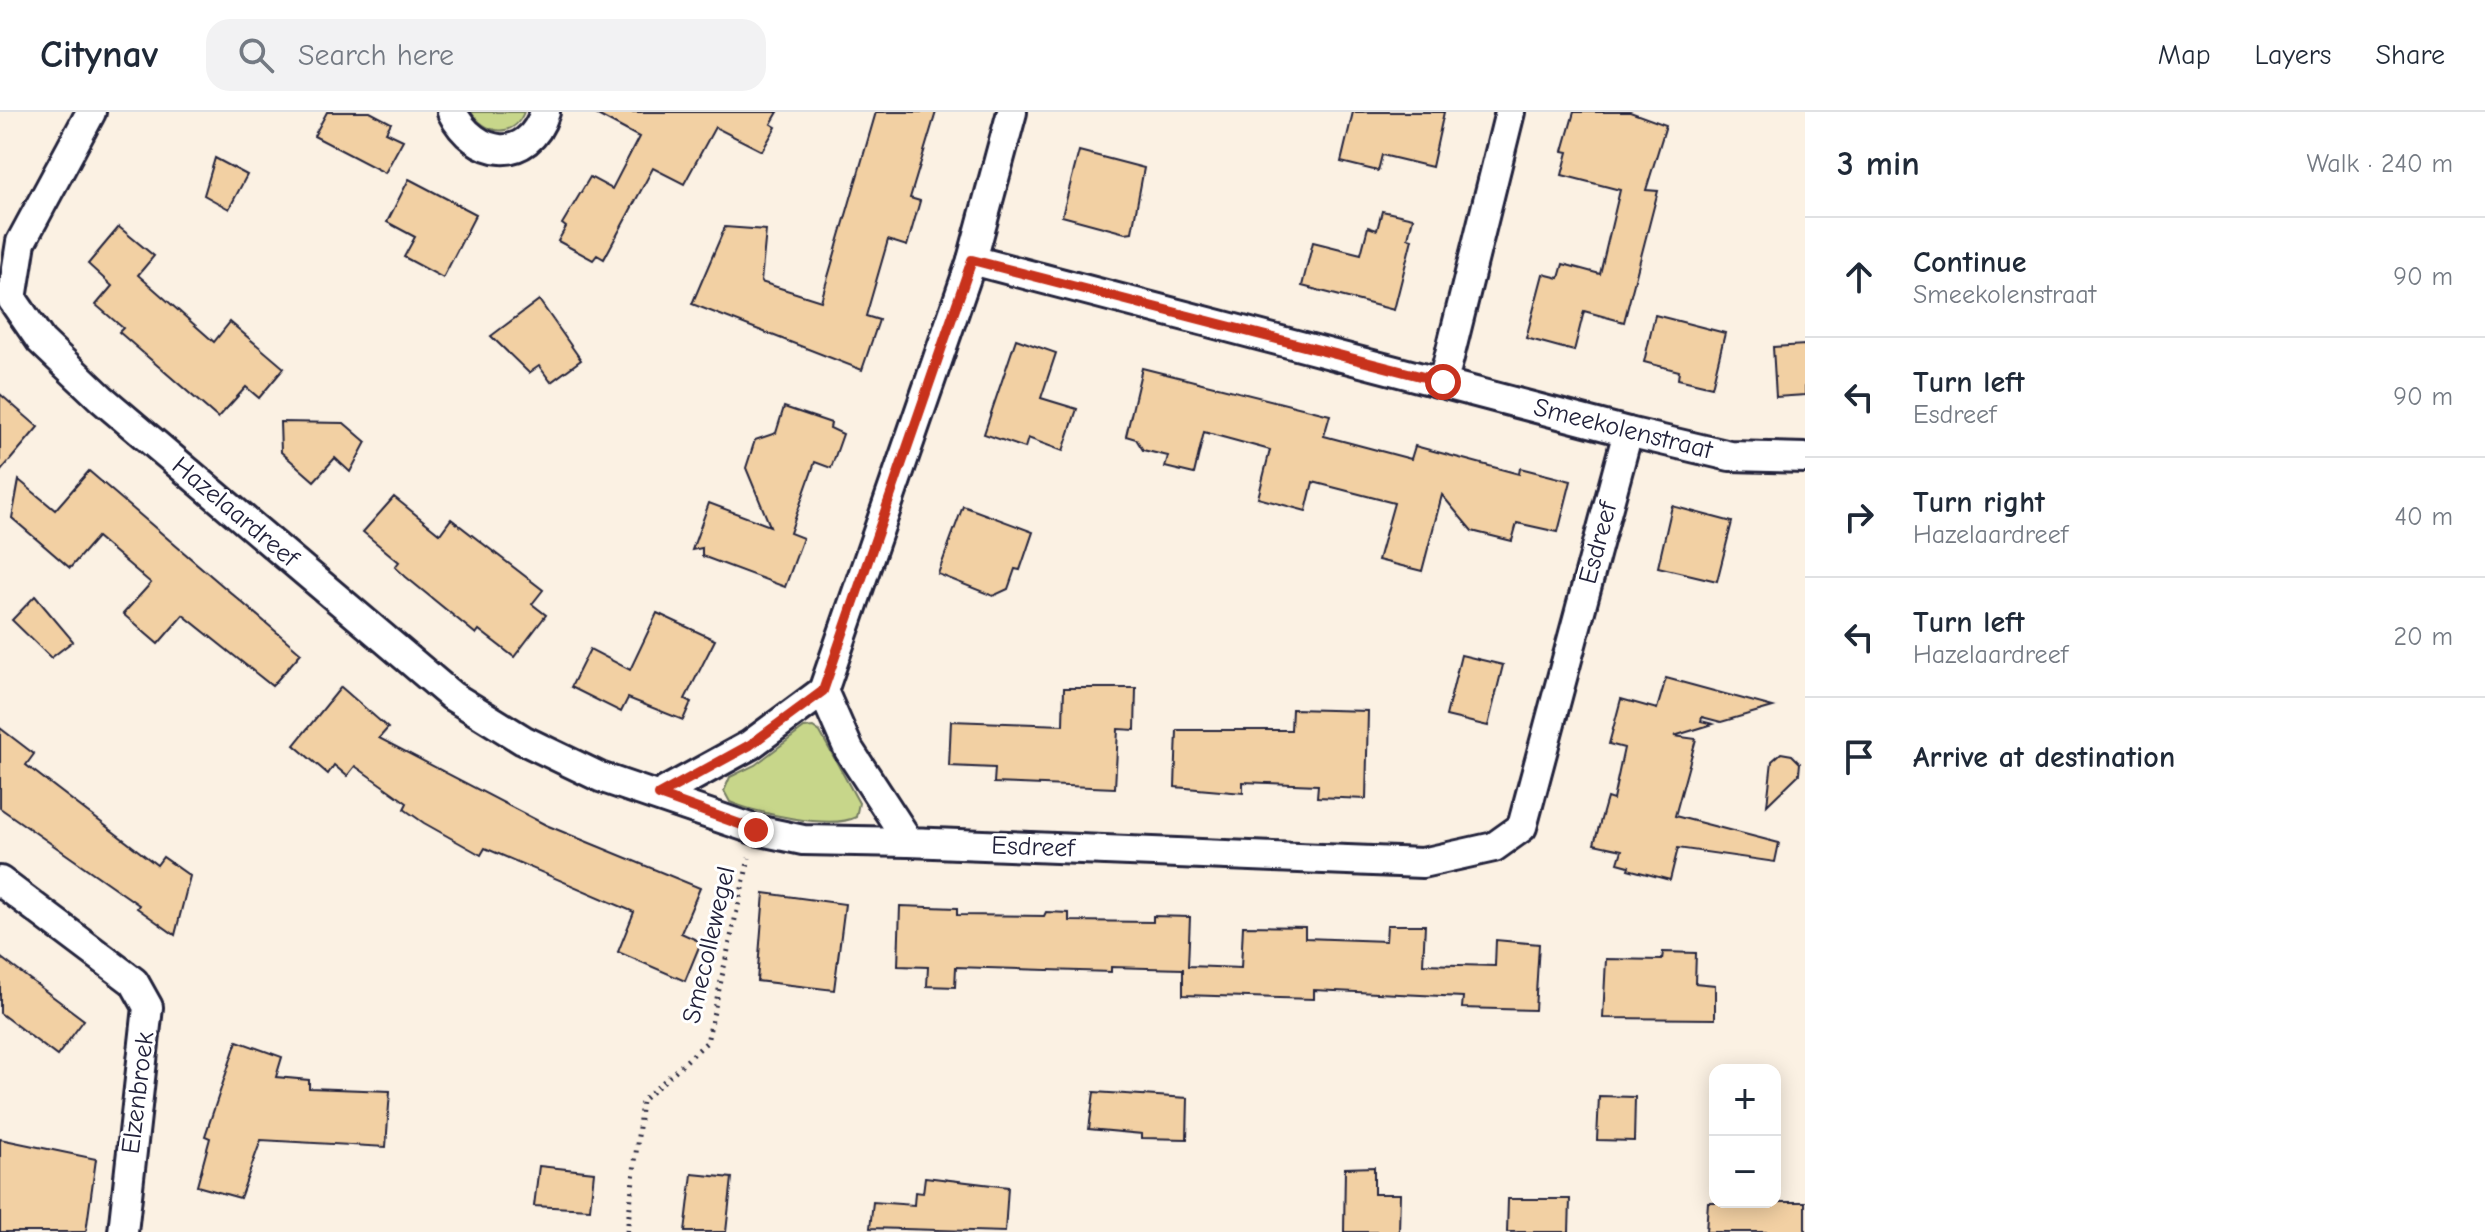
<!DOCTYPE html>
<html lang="en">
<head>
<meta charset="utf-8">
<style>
  body { margin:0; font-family:"Comic Neue",sans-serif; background:#f2f2f3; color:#1f2937 }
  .controls { position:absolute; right:24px; bottom:24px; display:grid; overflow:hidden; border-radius:16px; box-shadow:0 4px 20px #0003 }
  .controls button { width:72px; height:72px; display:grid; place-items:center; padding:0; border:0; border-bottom:2px solid #e0e1e3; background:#fff; color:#1f2937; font:40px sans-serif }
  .stop { position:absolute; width:24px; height:24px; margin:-18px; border:6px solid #c8321e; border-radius:50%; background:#fff }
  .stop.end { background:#c8321e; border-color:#fff; box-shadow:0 2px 8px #0008 }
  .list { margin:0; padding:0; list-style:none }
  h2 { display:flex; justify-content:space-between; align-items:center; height:104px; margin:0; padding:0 32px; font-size:34px }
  h2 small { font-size:26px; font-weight:400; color:#747a83 }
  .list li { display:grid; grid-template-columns:52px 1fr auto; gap:24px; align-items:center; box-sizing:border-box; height:120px; padding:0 32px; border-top:2px solid #e0e1e3 }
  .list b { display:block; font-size:30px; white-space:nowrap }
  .list p { margin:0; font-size:26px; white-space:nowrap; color:#747a83 }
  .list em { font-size:26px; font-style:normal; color:#747a83 }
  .icon { flex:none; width:44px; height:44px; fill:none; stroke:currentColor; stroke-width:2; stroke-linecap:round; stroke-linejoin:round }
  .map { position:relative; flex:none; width:1805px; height:1120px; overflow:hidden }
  header { display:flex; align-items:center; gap:48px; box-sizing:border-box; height:112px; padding:0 40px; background:#fff; border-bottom:2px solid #e0e1e3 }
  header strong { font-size:38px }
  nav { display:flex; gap:44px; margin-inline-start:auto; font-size:28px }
  .search { width:560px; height:72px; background:#f2f2f3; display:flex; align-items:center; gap:20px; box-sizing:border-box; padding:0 28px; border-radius:24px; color:#747a83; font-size:30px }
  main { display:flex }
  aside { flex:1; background:#fff }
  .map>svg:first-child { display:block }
  .green { fill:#c7d68a; stroke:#747c62; stroke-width:2 }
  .building { fill:#f2d0a3; stroke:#22223b; stroke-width:2 }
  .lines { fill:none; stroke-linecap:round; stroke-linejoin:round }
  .minor-casing { stroke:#22223b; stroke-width:34 }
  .path { stroke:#22223b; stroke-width:5; stroke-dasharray:2 6; stroke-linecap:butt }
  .minor { stroke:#fff; stroke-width:28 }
  .route { stroke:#c8321e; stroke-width:10 }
  .labels { text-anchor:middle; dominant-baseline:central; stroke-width:6; stroke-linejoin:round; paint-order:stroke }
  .street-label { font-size:26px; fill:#22223b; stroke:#fff }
</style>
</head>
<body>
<header>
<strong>Citynav</strong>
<div class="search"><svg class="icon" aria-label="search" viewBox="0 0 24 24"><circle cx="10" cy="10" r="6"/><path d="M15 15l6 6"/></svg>Search here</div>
<nav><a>Map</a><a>Layers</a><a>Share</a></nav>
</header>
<main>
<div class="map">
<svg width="1805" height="1120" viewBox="0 0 1805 1120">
  <rect width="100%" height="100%" fill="#fbf1e3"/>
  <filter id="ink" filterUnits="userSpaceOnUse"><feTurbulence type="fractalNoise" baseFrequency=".0125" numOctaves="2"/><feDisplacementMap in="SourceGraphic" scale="16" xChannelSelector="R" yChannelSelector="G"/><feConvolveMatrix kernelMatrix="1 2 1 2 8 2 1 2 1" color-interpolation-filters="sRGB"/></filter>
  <g filter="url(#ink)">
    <g class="green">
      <path d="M471 0H524C513 28 484 21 471 0Z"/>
      <path d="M813 615 820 620 859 691 856 705C832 718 754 701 730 690L724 679 730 665 755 653 804 616Z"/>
    </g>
    <g class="building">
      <polygon points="327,0 370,0 391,11 386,20 403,28 385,61 314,24"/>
      <polygon points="592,0 778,0 771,12 776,15 762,39 715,15 684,72 653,56 604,147 597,143 593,148 558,129 566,115 562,112 590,65 612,77 639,25"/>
      <polygon points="876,0 936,0 910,86 920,89 907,134 888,128 866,204 879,208 862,258 692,192 725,115 766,118 761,170 821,189"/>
      <polygon points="1353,0 1444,0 1432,55 1382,43 1378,59 1341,50"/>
      <polygon points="1574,0 1630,0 1666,13 1646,78 1658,79 1624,210 1584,199 1574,239 1526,226 1543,162 1559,166 1563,152 1600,162 1620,78 1562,63 1568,40 1563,39"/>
      <polygon points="1079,39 1144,56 1132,120 1125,121 1062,104"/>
      <polygon points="215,46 247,63 229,97 204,83"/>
      <polygon points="409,67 476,102 443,166 404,145 415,125 387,110"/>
      <polygon points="1382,99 1413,106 1408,126 1412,127 1394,198 1302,174 1313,130 1361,142 1368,115 1377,118"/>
      <polygon points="119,115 154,144 138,163 214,230 230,210 284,256 259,286 246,275 218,306 119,220 123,216 96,193 112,174 88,152"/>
      <polygon points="539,188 581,248 551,270 539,254 529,261 491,224"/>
      <polygon points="1655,203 1725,221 1712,275 1678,267 1679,259 1644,250"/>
      <polygon points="1016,227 1056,241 1041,286 1077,297 1063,339 1028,326 1025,336 984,322"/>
      <polygon points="1805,233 1805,283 1776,285 1773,235"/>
      <polygon points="1142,256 1330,303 1324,324 1411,347 1415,334 1519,362 1520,356 1571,369 1558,420 1517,411 1512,429 1472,419 1442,383 1422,459 1378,448 1394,391 1313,370 1306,399 1258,386 1270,338 1204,320 1194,362 1165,355 1168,344 1143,338 1136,327 1126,324"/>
      <polygon points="0,282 38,315 0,360"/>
      <polygon points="784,295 831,311 830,316 843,322 831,356 815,350 790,421 803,426 785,475 702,444 702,436 692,438 709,391 770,414 746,356 755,328 776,321"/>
      <polygon points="280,310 344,311 366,330 350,360 335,346 314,369 281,340"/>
      <polygon points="89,359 301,541 272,574 183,503 158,532 123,502 151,471 97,425 70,456 12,406 19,368 55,398"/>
      <polygon points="394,385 440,422 451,407 543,478 532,492 546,503 514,545 479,518 476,522 406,465 395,455 399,450 363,420"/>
      <polygon points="963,394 1033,420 1020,458 1015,457 1008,477 993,484 938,462"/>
      <polygon points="1672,394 1732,410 1717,469 1658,455"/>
      <polygon points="35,484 73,529 51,546 12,508"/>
      <polygon points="657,501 715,528 685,587 691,590 683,608 628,586 621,600 571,575 590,537 630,558"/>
      <polygon points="1461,543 1503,553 1488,614 1446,604"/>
      <polygon points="1666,566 1773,595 1721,610 1702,605 1701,609 1713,612 1674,624 1696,627 1675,704 1779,731 1775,750 1678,736 1670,768 1628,757 1629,754 1618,751 1622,738 1594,732 1607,686 1613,688 1624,636 1609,632 1621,587 1657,597"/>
      <polygon points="341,575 388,616 379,626 546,713 700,776 681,821 701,830 685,869 618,840 634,800 485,736 481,743 424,711 404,697 407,691 355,654 347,664 334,653 328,662 294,633"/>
      <polygon points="1064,576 1136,576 1135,618 1118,617 1115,676 994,671 995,656 949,654 951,609 1063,613"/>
      <polygon points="1292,597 1368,599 1366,687 1317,685 1318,673 1243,670 1243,681 1175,675 1177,618 1291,618"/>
      <polygon points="0,616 34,642 26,653 157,753 163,745 190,764 175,823 137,796 139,793 0,696"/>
      <polygon points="1781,641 1792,643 1800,651 1799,662 1767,693 1772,649"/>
      <polygon points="764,781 845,792 834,878 757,869"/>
      <polygon points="900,794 957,796 957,803 1044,804 1046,800 1069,801 1069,809 1153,810 1153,804 1190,805 1188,854 1241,856 1243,814 1305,815 1305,826 1386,829 1387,813 1425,813 1423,852 1495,854 1496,828 1539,832 1535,898 1462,896 1463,885 1314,878 1314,887 1183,883 1183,857 1111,855 1111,860 956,855 955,875 927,874 928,855 898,854"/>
      <polygon points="1663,840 1696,841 1695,871 1715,873 1715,907 1603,906 1606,847 1662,848"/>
      <polygon points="0,845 84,908 57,944 0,901"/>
      <polygon points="237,929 282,945 276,965 309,968 309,976 390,979 386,1035 261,1028 240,1086 197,1074 210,1026 205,1024"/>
      <polygon points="1094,980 1188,986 1187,1027 1142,1026 1142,1022 1089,1017"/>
      <polygon points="1599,984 1635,985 1634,1029 1597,1028"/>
      <polygon points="0,1027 96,1047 86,1120 0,1120"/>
      <polygon points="539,1054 594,1060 590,1097 534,1094"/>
      <polygon points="1374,1055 1374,1082 1400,1082 1399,1120 1344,1120 1345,1056"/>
      <polygon points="692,1062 732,1066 726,1120 685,1120"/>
      <polygon points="925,1065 1008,1075 1005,1120 870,1116 873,1090 914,1093 915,1080 923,1081"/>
      <polygon points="1508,1087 1570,1087 1569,1120 1507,1120"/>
      <polygon points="1708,1090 1805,1090 1805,1120 1706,1120"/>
    </g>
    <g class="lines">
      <g class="minor-casing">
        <g id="minor">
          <polyline points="91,0 21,130 12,187 41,229 102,287 452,584 523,628 600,665 756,718 803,728 909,730"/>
          <path d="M452 0C475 46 528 53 545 0"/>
          <polyline points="1012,0 972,148 823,579 849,638 909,730 1422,751 1494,735 1522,715 1628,320"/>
          <polyline points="972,148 1628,320 1730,344 1805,346"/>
          <polyline points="1443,270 1510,0"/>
          <polyline points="659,683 750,633 823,579"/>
          <polyline points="0,769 134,870 148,895 123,1120"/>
        </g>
      </g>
      <polyline class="path" points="627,1120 642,989 707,930 749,746"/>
      <use href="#minor" class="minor"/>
    </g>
  </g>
  <g class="lines" filter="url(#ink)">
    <polyline class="route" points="756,718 659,683 750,633 823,579 972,148 1443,270"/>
  </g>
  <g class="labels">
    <g class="street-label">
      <text transform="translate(1623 317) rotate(14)">Smeekolenstraat</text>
      <text transform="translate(235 400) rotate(40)">Hazelaardreef</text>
      <text transform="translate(1598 431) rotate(-75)">Esdreef</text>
      <text transform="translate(1033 735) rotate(2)">Esdreef</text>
      <text transform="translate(709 833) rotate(-77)">Smecollewegel</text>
      <text transform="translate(138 981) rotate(-83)">Elzenbroek</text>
    </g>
  </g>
</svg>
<div class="controls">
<button>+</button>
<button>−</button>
</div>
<div class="stop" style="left:1443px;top:270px"></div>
<div class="stop end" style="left:756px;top:718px"></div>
</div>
<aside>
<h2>3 min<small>Walk · 240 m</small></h2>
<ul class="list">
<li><svg class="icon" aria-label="ahead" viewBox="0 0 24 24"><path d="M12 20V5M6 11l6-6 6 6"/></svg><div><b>Continue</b><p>Smeekolenstraat</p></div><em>90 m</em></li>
<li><svg class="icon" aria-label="left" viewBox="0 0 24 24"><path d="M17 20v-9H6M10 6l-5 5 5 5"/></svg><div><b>Turn left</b><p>Esdreef</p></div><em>90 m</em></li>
<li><svg class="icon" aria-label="right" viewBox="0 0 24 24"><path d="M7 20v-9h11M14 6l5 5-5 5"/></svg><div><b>Turn right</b><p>Hazelaardreef</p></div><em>40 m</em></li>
<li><svg class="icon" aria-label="left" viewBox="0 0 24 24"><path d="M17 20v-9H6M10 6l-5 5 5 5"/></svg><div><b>Turn left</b><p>Hazelaardreef</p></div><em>20 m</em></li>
<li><svg class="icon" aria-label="arrive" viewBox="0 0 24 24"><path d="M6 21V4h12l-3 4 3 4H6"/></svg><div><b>Arrive at destination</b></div></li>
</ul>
</aside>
</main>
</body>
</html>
